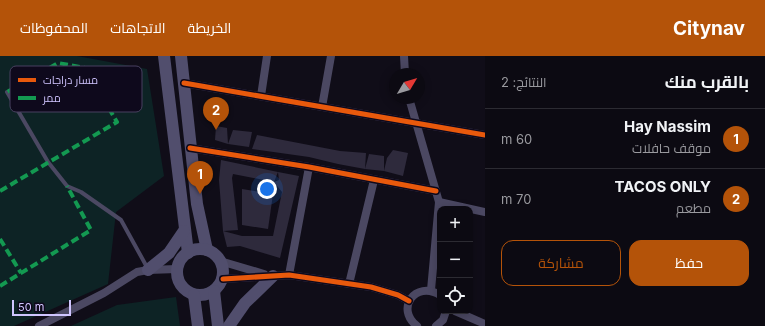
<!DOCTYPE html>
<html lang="ar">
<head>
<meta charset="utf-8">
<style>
  body { margin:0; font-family:Inter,Cairo,sans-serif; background:#1a1820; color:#f1f3f6; direction:rtl }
  .controls { position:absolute; right:12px; bottom:12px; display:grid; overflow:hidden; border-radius:8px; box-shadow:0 2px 10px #0003 }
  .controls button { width:36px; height:36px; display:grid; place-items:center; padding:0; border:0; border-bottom:1px solid #2c2b32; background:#0c0a12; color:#f1f3f6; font:20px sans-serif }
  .compass { position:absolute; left:389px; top:12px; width:36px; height:36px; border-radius:50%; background:#0c0a12; box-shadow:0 2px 10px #0003; rotate:52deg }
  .scale { position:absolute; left:12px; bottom:10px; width:59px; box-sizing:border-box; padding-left:4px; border:2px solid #d0c5ff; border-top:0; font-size:11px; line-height:14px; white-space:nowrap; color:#d0c5ff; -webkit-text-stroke:3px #0e091c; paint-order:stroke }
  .you { position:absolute; left:267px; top:133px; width:14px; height:14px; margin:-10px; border:3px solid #fff; border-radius:50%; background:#1a73e8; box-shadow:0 0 0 6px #1a73e833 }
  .badge { display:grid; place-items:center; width:26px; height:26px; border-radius:50%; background:#b45309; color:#fff; font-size:13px; font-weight:700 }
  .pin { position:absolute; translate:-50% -33px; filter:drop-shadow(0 1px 2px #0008) }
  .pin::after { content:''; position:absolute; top:21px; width:14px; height:12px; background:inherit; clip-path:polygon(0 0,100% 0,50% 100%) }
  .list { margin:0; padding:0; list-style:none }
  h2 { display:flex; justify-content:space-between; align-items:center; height:52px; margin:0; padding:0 16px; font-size:17px }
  h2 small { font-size:13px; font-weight:400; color:#9a9a9f }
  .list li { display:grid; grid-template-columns:26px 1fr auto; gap:12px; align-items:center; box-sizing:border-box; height:60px; padding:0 16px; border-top:1px solid #2c2b32 }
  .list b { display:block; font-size:15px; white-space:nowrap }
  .list p { margin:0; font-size:13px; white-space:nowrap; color:#9a9a9f }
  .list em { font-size:13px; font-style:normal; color:#9a9a9f }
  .actions { display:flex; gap:8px; padding:12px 16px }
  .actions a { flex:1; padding:9px 0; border:1px solid #b45309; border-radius:12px; text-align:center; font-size:14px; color:#b45309 }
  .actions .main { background:#b45309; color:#fff }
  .icon { flex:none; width:22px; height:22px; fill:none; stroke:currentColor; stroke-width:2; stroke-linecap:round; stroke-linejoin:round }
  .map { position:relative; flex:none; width:485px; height:270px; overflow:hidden; direction:ltr }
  header { display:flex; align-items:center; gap:24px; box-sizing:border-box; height:56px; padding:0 20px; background:#b45309; color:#fff }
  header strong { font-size:19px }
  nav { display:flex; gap:22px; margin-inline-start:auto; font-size:14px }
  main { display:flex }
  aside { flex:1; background:#0c0a12 }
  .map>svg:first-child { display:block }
  .green { fill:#0d2325 }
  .building { fill:#2e2a3c }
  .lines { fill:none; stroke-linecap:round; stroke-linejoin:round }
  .service { stroke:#4b4862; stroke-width:4 }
  .minor { stroke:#4b4862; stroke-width:8 }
  .secondary { stroke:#514e6d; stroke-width:12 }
  .quiet { stroke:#139951; stroke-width:4; stroke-dasharray:8 4; stroke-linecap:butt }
  .cycleway-casing { stroke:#0e091c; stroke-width:8 }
  .cycleway { stroke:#e8590c; stroke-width:5 }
  .key { fill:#0e091c; stroke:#484160; stroke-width:1 }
  .key-label { font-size:11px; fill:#d0c5ff }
</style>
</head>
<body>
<header>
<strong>Citynav</strong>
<nav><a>الخريطة</a><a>الاتجاهات</a><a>المحفوظات</a></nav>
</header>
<main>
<aside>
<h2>بالقرب منك<small>النتائج: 2</small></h2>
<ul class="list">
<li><span class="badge">1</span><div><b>Hay Nassim</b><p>موقف حافلات</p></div><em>60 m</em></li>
<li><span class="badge">2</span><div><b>TACOS ONLY</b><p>مطعم</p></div><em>70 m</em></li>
</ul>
<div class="actions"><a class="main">حفظ</a><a>مشاركة</a></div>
</aside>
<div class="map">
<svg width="485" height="270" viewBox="0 0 485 270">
  <rect width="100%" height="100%" fill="#100d18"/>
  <g class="green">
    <polygon points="0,0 77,0 147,13 164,120 116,156 108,228 14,270 0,270"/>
    <polygon points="176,241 180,270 71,270 117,249"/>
  </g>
  <g class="building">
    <polygon points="216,70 227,72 228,88 233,74 252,76 249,91 228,88 215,84"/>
    <polygon points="257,79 340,95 366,97 365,113 369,98 384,100 384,115 365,113 338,108 309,101 252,93"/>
    <polygon points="393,94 408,97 403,120 384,115 387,102"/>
    <polygon points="221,104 278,116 274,126 233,118 232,122 238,174 223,175 242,180 273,180 282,136 274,126 279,124 278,116 299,120 280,202 240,190 227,191 223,175 219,124"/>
    <polygon points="242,133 273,138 268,173 242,169"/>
  </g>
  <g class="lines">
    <polyline class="service" points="7,36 48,106 67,130 81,136 121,164 148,213"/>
    <g class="minor">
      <polyline points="404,0 405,18"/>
      <polyline points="184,27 485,79"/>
      <polyline points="261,40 267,0"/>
      <polyline points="409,42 439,146 431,234"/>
      <polyline points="322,51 331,0"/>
      <polyline points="190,92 309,111 436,135"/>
      <polyline points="439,146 485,156"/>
      <polyline points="220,205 264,218"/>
      <polyline points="289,219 309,111"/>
      <polyline points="223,223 289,219 371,231 398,239 409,245"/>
      <polyline points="349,228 374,124"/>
      <polyline points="455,255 485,268"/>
      <polyline points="39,270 104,237 137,216 148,214 177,213"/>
      <path d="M417 270C395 253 415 224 440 239"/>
      <polyline points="436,270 443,264 446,255"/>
    </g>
    <g class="secondary">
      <polyline points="164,0 188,197"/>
      <polyline points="181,0 197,148 207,194"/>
      <circle cx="200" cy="216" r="23"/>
      <polyline points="148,214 169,197 184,175"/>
      <polyline points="214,235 218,270"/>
      <polyline points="194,239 198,270"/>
      <polyline points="229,270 245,247 273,220"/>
    </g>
    <g class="quiet">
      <polyline points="0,135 117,66 85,12 58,7 7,36"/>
      <polyline points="0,183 21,217"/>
      <polyline points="0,230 91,174 67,130"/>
    </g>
    <g class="cycleway-casing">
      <g id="cycleway">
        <polyline points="184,27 485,79"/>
        <polyline points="190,92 309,111 436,135"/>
        <polyline points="223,223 289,219 371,231 398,239 409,245"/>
      </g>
    </g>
    <use href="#cycleway" class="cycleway"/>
  </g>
  <rect x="10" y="10" width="132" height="46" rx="6" class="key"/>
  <rect x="18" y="22" width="18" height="4" fill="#e8590c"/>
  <rect x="18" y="40" width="18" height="4" fill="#139951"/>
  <g class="key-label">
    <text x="43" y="28">مسار دراجات</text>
    <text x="43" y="46">ممر</text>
  </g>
</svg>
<div class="controls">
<button>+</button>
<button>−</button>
<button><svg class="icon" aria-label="locate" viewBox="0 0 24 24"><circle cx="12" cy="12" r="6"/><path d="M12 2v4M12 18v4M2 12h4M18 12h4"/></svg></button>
</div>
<svg class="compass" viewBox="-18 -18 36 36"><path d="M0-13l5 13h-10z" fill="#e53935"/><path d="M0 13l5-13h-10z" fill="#9a9a9f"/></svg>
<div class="scale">50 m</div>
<div class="you"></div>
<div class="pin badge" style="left:200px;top:138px">1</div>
<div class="pin badge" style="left:216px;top:74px">2</div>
</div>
</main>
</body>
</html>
